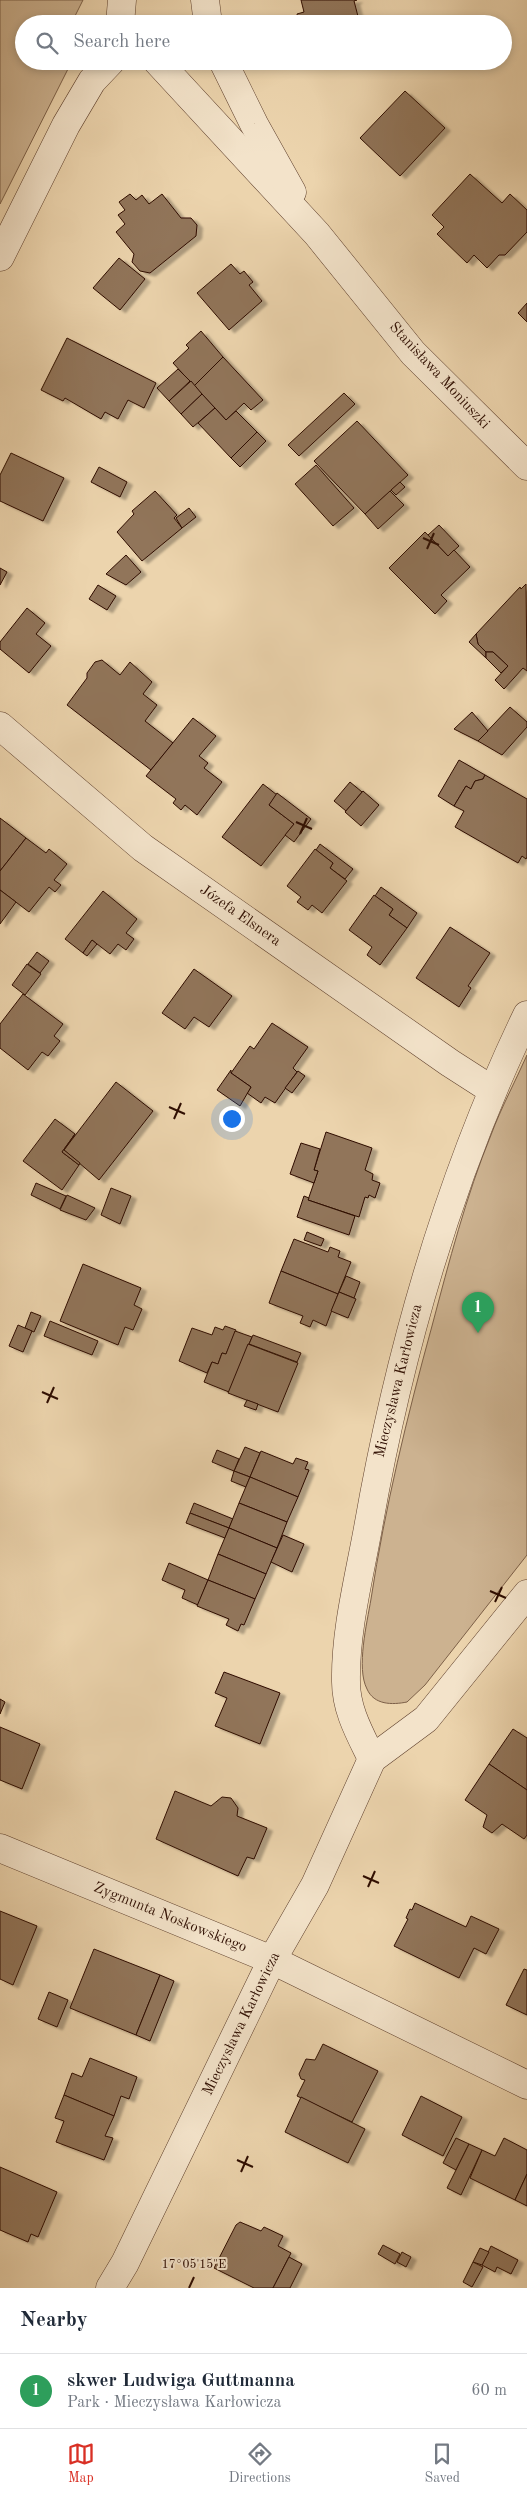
<!DOCTYPE html>
<html lang="en">
<head>
<meta charset="utf-8">
<style>
  body { margin:0; font-family:"Old Standard TT",serif; background:#f2f2f3; color:#1f2937 }
  .you { position:absolute; left:231px; top:1118px; width:18px; height:18px; margin:-12px; border:4px solid #fff; border-radius:50%; background:#1a73e8; box-shadow:0 0 0 8px #1a73e833 }
  .badge { display:grid; place-items:center; width:32px; height:32px; border-radius:50%; background:#d93025; color:#fff; font-size:16px; font-weight:700 }
  .pin { position:absolute; translate:-50% -41px; filter:drop-shadow(0 1px 2px #0008) }
  .pin::after { content:''; position:absolute; top:26px; width:18px; height:15px; background:inherit; clip-path:polygon(0 0,100% 0,50% 100%) }
  .list { margin:0; padding:0; list-style:none }
  h2 { display:flex; justify-content:space-between; align-items:center; height:65px; margin:0; padding:0 20px; font-size:21px }
  h2 small { font-size:16px; font-weight:400; color:#747a83 }
  .list li { display:grid; grid-template-columns:32px 1fr auto; gap:15px; align-items:center; box-sizing:border-box; height:75px; padding:0 20px; border-top:1px solid #e0e1e3 }
  .list b { display:block; font-size:19px; white-space:nowrap }
  .list p { margin:0; font-size:16px; white-space:nowrap; color:#747a83 }
  .list em { font-size:16px; font-style:normal; color:#747a83 }
  .icon { flex:none; width:28px; height:28px; fill:none; stroke:currentColor; stroke-width:2; stroke-linecap:round; stroke-linejoin:round }
  .map { position:relative; flex:none; width:527px; height:2288px; overflow:hidden }
  .search { position:absolute; background:#fff; box-shadow:0 2px 8px #0003; left:15px; right:15px; top:15px; height:55px; display:flex; align-items:center; gap:12px; box-sizing:border-box; padding:0 18px; border-radius:28px; color:#747a83; font-size:19px }
  .sheet { height:140px; background:#fff }
  nav { display:flex; justify-content:space-around; align-items:center; box-sizing:border-box; height:70px; border-top:1px solid #e0e1e3; background:#fff; font-size:14px; color:#747a83 }
  nav a { display:grid; justify-items:center; gap:2px }
  nav .on { color:#d93025 }
  .map>svg:first-child { display:block }
  .green { fill:#ccb290; stroke:#7d6048 }
  .building { fill:#91745a; stroke:#2e0d01; filter:url(#shadow) }
  .lines { fill:none; stroke-linecap:round; stroke-linejoin:round }
  .minor-casing { stroke:#5e3f2c; stroke-width:29 }
  .minor { stroke:#f3e3ca; stroke-width:28 }
  .ticks { fill:none; stroke:#2e0d01; stroke-width:2 }
  .labels { text-anchor:middle; dominant-baseline:central; stroke-width:4; stroke-linejoin:round; paint-order:stroke }
  .street-label { font-size:15px; fill:#2e0d01; stroke:#f3e3ca }
  .ticks-label { font-size:12px; text-anchor:middle; fill:#2e0d01; stroke:#f3e3ca; stroke-width:4; stroke-linejoin:round; paint-order:stroke }
</style>
</head>
<body>
<div class="map">
<svg width="527" height="2288" viewBox="0 0 527 2288">
  <defs>
    <filter id="shadow"><feDropShadow dx="5.5" dy="3" stdDeviation="1" flood-color="#0004"/></filter>
  </defs>
  <rect width="100%" height="100%" fill="#ecd4ad"/>
  <filter id="stains"><feTurbulence type="fractalNoise" baseFrequency=".004" numOctaves="4"/><feColorMatrix values="0 0 0 0 .2 0 0 0 0 .09 0 0 0 0 .02 0 0 0 .5 -.17"/></filter>
  <radialGradient id="worn" r=".72"><stop offset=".6" stop-color="#630" stop-opacity="0"/><stop offset="1" stop-color="#630" stop-opacity=".3"/></radialGradient>
  <g class="green">
    <polygon points="0,0 83,0 71,24 24,24 24,61 72,61 0,204"/>
    <path d="M527 1055V1555L425 1685 407 1702C392 1705 374 1705 367 1689 356 1668 367 1623 371 1599 385 1507 407 1417 432 1326 449 1262 466 1196 491 1135 501 1108 515 1082 527 1055Z"/>
  </g>
  <g class="building">
    <polygon points="301,0 357,0 354,1 360,24 299,24 297,14 304,12"/>
    <polygon points="405,91 445,128 400,176 360,138"/>
    <polygon points="470,174 502,203 510,194 527,210 527,232 505,255 499,255 487,268 474,255 467,263 437,234 444,227 432,215"/>
    <polygon points="130,194 136,200 142,195 149,204 162,194 181,218 191,218 197,225 196,236 150,273 140,271 132,262 134,254 116,232 125,224 118,215 125,210 119,202"/>
    <polygon points="119,258 145,279 120,310 93,288"/>
    <polygon points="231,264 240,274 244,271 253,282 249,285 262,301 229,330 197,293"/>
    <polygon points="527,303 527,322 518,313"/>
    <polygon points="201,331 223,357 194,386 173,363 189,348 186,345"/>
    <polygon points="67,338 156,383 144,408 128,400 118,419 105,412 101,419 65,398 63,401 41,390"/>
    <polygon points="223,357 263,400 251,410 244,403 226,420 194,386"/>
    <polygon points="178,369 190,381 169,401 157,388"/>
    <polygon points="191,381 202,394 181,414 169,401"/>
    <polygon points="344,393 355,404 299,456 288,445"/>
    <polygon points="202,394 215,408 193,427 181,414"/>
    <polygon points="215,408 226,420 236,411 257,432 231,458 198,423"/>
    <polygon points="357,421 408,475 365,514 314,461"/>
    <polygon points="257,432 266,441 240,467 231,458"/>
    <polygon points="11,453 64,478 43,521 0,501 0,475"/>
    <polygon points="316,465 354,508 333,526 295,484"/>
    <polygon points="99,467 127,482 120,497 91,482"/>
    <polygon points="400,482 405,487 396,495 391,490"/>
    <polygon points="155,491 177,515 174,518 182,528 142,561 117,532 134,514 132,511"/>
    <polygon points="390,491 404,505 378,529 365,514"/>
    <polygon points="189,508 196,517 182,528 176,518"/>
    <polygon points="439,525 459,546 448,556 428,535"/>
    <polygon points="425,532 448,556 454,550 470,567 441,595 447,601 435,614 389,568"/>
    <polygon points="126,555 141,572 126,585 106,574"/>
    <polygon points="0,568 7,572 0,585"/>
    <polygon points="526,584 527,671 523,668 504,689 495,680 508,666 493,652 486,652 478,644 476,634 520,587 521,589"/>
    <polygon points="98,585 116,596 107,610 89,599"/>
    <polygon points="27,608 45,623 36,634 51,646 29,673 0,649 0,642"/>
    <polygon points="476,634 478,644 486,652 486,658 469,642"/>
    <polygon points="486,652 493,652 508,666 501,673 486,658"/>
    <polygon points="102,660 120,675 130,662 152,682 143,694 157,705 145,721 173,743 151,770 67,705 87,678 87,673 95,662"/>
    <polygon points="510,707 527,722 527,727 502,755 478,741"/>
    <polygon points="472,712 488,731 478,741 454,729"/>
    <polygon points="193,718 216,736 199,756 208,763 204,768 222,782 197,815 185,805 181,810 173,803 176,799 146,776"/>
    <polygon points="459,760 485,775 483,779 475,781 471,789 466,786 454,806 438,796"/>
    <polygon points="485,775 527,799 527,857 526,859 522,856 518,863 455,827 464,811 454,806 466,786 471,789 475,781 483,779"/>
    <polygon points="350,782 362,792 346,811 334,801"/>
    <polygon points="263,784 277,795 269,805 294,824 261,866 222,837"/>
    <polygon points="363,791 379,805 361,826 345,812"/>
    <polygon points="277,793 311,819 294,842 285,835 294,824 269,805"/>
    <polygon points="0,818 26,838 0,871"/>
    <polygon points="26,838 46,853 49,849 67,864 54,880 61,885 55,892 49,887 29,912 0,890 0,871"/>
    <polygon points="320,844 353,869 345,879 330,868 333,863 316,850"/>
    <polygon points="315,849 333,863 330,868 347,881 322,913 312,905 308,910 297,902 301,897 287,886"/>
    <polygon points="381,887 417,913 407,928 389,915 393,909 375,896"/>
    <polygon points="0,890 16,902 0,924"/>
    <polygon points="103,891 137,919 126,933 134,939 126,950 118,944 110,954 92,940 83,953 65,939"/>
    <polygon points="374,895 393,909 389,915 407,928 380,965 367,955 372,947 349,930"/>
    <polygon points="450,927 490,953 468,986 471,988 459,1007 416,978"/>
    <polygon points="92,940 97,944 87,956 83,953"/>
    <polygon points="37,952 49,961 40,973 28,964"/>
    <polygon points="27,964 41,974 25,995 12,985"/>
    <polygon points="194,969 232,996 209,1027 194,1017 185,1029 162,1013"/>
    <polygon points="23,994 63,1024 54,1036 60,1041 48,1056 42,1052 28,1070 0,1048 0,1024"/>
    <polygon points="272,1023 308,1047 293,1068 297,1072 275,1103 265,1097 261,1103 247,1093 251,1087 231,1073 250,1046 254,1049"/>
    <polygon points="231,1070 231,1073 251,1087 240,1106 217,1090"/>
    <polygon points="298,1071 305,1076 292,1093 285,1088"/>
    <polygon points="116,1082 153,1111 99,1180 64,1150"/>
    <polygon points="55,1119 75,1134 62,1152 79,1165 62,1190 23,1161"/>
    <polygon points="326,1132 372,1148 365,1170 373,1174 372,1180 380,1183 375,1198 369,1195 368,1198 365,1197 359,1217 308,1200 318,1171 314,1170"/>
    <polygon points="75,1134 64,1150 80,1163 79,1165 62,1152"/>
    <polygon points="301,1143 320,1149 314,1170 318,1171 314,1183 290,1174"/>
    <polygon points="36,1183 66,1196 60,1209 31,1195"/>
    <polygon points="111,1188 131,1196 120,1224 101,1215"/>
    <polygon points="67,1195 95,1208 86,1220 60,1210"/>
    <polygon points="304,1196 309,1198 308,1200 355,1216 349,1235 297,1217"/>
    <polygon points="307,1232 324,1239 321,1246 304,1240"/>
    <polygon points="294,1239 328,1252 330,1247 340,1251 338,1257 351,1262 338,1294 281,1271"/>
    <polygon points="83,1264 141,1288 134,1305 142,1309 133,1330 125,1327 118,1345 60,1321"/>
    <polygon points="281,1271 338,1294 326,1326 313,1320 310,1327 300,1323 303,1316 269,1303"/>
    <polygon points="346,1276 360,1282 354,1298 339,1292"/>
    <polygon points="339,1292 356,1299 348,1318 331,1311"/>
    <polygon points="31,1312 41,1316 34,1332 25,1328"/>
    <polygon points="50,1321 98,1341 92,1355 44,1336"/>
    <polygon points="18,1325 32,1331 23,1352 9,1346"/>
    <polygon points="225,1326 236,1330 226,1354 222,1353 218,1364 212,1362 207,1373 179,1361 192,1328 212,1335 215,1327 223,1330"/>
    <polygon points="235,1331 252,1337 229,1392 204,1382 212,1362 218,1364 222,1353 226,1354"/>
    <polygon points="253,1335 301,1353 297,1362 249,1344"/>
    <polygon points="248,1344 298,1363 278,1412 228,1393"/>
    <polygon points="247,1400 258,1404 256,1410 244,1406"/>
    <polygon points="245,1447 260,1453 250,1477 234,1471"/>
    <polygon points="217,1450 239,1459 234,1471 212,1462"/>
    <polygon points="261,1451 293,1464 296,1458 308,1462 305,1469 309,1470 298,1497 250,1477"/>
    <polygon points="234,1471 250,1477 246,1487 231,1481"/>
    <polygon points="250,1477 298,1497 287,1522 239,1503"/>
    <polygon points="194,1503 233,1519 229,1528 190,1513"/>
    <polygon points="239,1503 287,1522 277,1548 229,1528"/>
    <polygon points="190,1513 229,1528 225,1538 186,1523"/>
    <polygon points="229,1528 277,1548 266,1574 218,1554"/>
    <polygon points="283,1535 304,1544 292,1572 271,1562"/>
    <polygon points="218,1554 266,1574 255,1599 208,1580"/>
    <polygon points="169,1563 208,1580 198,1605 182,1598 185,1590 162,1580"/>
    <polygon points="208,1580 255,1599 244,1625 241,1624 238,1631 226,1625 229,1619 197,1606"/>
    <polygon points="224,1672 280,1693 260,1744 215,1726 227,1698 215,1693"/>
    <polygon points="0,1699 5,1702 0,1714"/>
    <polygon points="0,1727 40,1744 22,1789 0,1780"/>
    <polygon points="513,1729 527,1738 527,1790 489,1764"/>
    <polygon points="489,1764 527,1790 527,1835 524,1839 502,1824 492,1833 483,1827 487,1815 465,1800"/>
    <polygon points="175,1791 211,1806 222,1797 231,1798 238,1808 237,1816 267,1828 254,1859 247,1857 238,1876 156,1839"/>
    <polygon points="415,1903 466,1927 471,1916 499,1929 486,1954 474,1948 459,1978 394,1946 408,1919 406,1918 410,1909 412,1910"/>
    <polygon points="0,1911 37,1926 13,1985 0,1979"/>
    <polygon points="94,1949 160,1975 136,2035 70,2008"/>
    <polygon points="524,1969 527,1970 527,2015 506,2005"/>
    <polygon points="160,1975 174,1981 150,2041 136,2035"/>
    <polygon points="49,1992 68,2000 57,2027 38,2019"/>
    <polygon points="323,2044 378,2071 352,2122 297,2096 305,2080 301,2079 299,2074 306,2059 315,2060"/>
    <polygon points="90,2058 137,2077 129,2099 121,2096 114,2116 64,2095 72,2073 82,2077"/>
    <polygon points="64,2095 114,2116 105,2136 113,2138 104,2160 56,2142 64,2121 55,2118"/>
    <polygon points="421,2096 462,2117 443,2156 402,2135"/>
    <polygon points="301,2097 365,2129 348,2163 285,2132"/>
    <polygon points="456,2138 469,2144 456,2170 443,2163"/>
    <polygon points="504,2138 527,2150 527,2174 515,2200 470,2178 482,2150 495,2156"/>
    <polygon points="469,2144 482,2150 461,2195 447,2188"/>
    <polygon points="0,2167 57,2192 38,2237 31,2234 28,2242 0,2230"/>
    <polygon points="527,2174 527,2206 515,2200"/>
    <polygon points="240,2222 261,2231 264,2227 283,2236 278,2246 291,2253 273,2288 254,2288 214,2268 236,2225"/>
    <polygon points="383,2245 400,2254 395,2264 378,2254"/>
    <polygon points="491,2246 518,2260 511,2274 497,2267 495,2272 482,2265"/>
    <polygon points="480,2248 489,2252 482,2265 473,2262"/>
    <polygon points="402,2252 411,2257 406,2267 397,2262"/>
    <polygon points="289,2257 302,2264 290,2288 273,2288"/>
    <polygon points="473,2262 483,2267 472,2287 463,2282"/>
  </g>
  <g class="lines">
    <g class="minor-casing">
      <g id="minor">
        <polyline points="205,0 208,24"/>
        <polyline points="120,24 122,0"/>
        <polyline points="157,61 317,234 413,353 527,466"/>
        <polyline points="223,61 254,124 292,192"/>
        <polyline points="0,257 66,125 92,81 111,61"/>
        <polyline points="0,726 143,848 450,1063 492,1090"/>
        <path d="M372 1759C360 1734 346 1710 346 1682 345 1631 359 1578 368 1528 399 1351 449 1177 527 1015"/>
        <polyline points="0,1848 272,1960 527,2085"/>
        <polyline points="110,2288 125,2263 272,1960 315,1885 372,1759 426,1719 527,1594"/>
      </g>
    </g>
    <use href="#minor" class="minor"/>
  </g>
  <path class="ticks" d="M423 538 439 545M427 549 434 533M296 822 312 829M300 834 307 818M169 1107 185 1114M174 1119 181 1103M42 1392 58 1399M47 1403 54 1387M490 1591 506 1598M495 1602 502 1587M363 1876 379 1883M368 1887 375 1871M237 2160 253 2167M241 2172 248 2156M189 2288 194 2277"/>
  <g class="labels">
    <g class="street-label">
      <text transform="translate(439 376) rotate(47)">Stanisława Moniuszki</text>
      <text transform="translate(240 916) rotate(35)">Józefa Elsnera</text>
      <text transform="translate(399 1381) rotate(-76)">Mieczysława Karłowicza</text>
      <text transform="translate(170 1918) rotate(22)">Zygmunta Noskowskiego</text>
      <text transform="translate(242 2024) rotate(-64)">Mieczysława Karłowicza</text>
    </g>
  </g>
  <g class="ticks-label">
    <text x="194" y="2268">17°05'15"E</text>
  </g>
  <rect width="100%" height="100%" filter="url(#stains)"/>
  <rect width="100%" height="100%" fill="url(#worn)"/>
</svg>
<div class="you"></div>
<div class="pin badge" style="left:478px;top:1333px;background:#2e9e5b">1</div>
<div class="search"><svg class="icon" aria-label="search" viewBox="0 0 24 24"><circle cx="10" cy="10" r="6"/><path d="M15 15l6 6"/></svg>Search here</div>
</div>
<section class="sheet">
<h2>Nearby<small></small></h2>
<ul class="list">
<li><span class="badge" style="background:#2e9e5b">1</span><div><b>skwer Ludwiga Guttmanna</b><p>Park · Mieczysława Karłowicza</p></div><em>60 m</em></li>
</ul>
</section>
<nav>
<a class="on"><svg class="icon" aria-label="map" viewBox="0 0 24 24"><path d="M3 6l6-2 6 2 6-2v14l-6 2-6-2-6 2zM9 4v14M15 6v14"/></svg>Map</a>
<a><svg class="icon" aria-label="directions" viewBox="0 0 24 24"><path d="M12 3l9 9-9 9-9-9zM9 14v-3h6M13 9l2 2-2 2"/></svg>Directions</a>
<a><svg class="icon" aria-label="saved" viewBox="0 0 24 24"><path d="M7 4h10v16l-5-4-5 4z"/></svg>Saved</a>
</nav>
</body>
</html>
